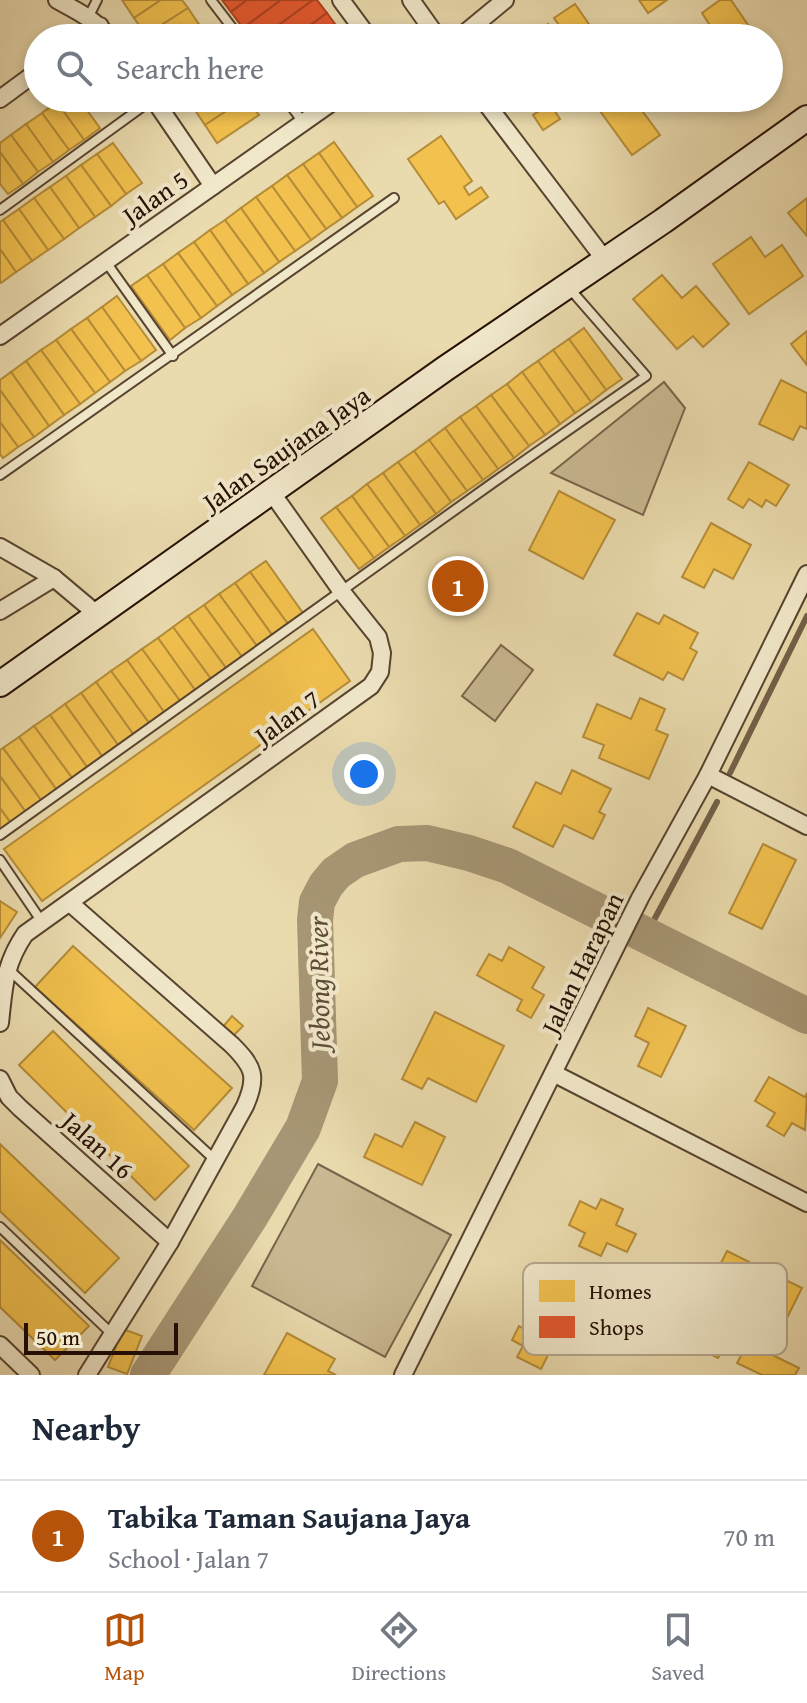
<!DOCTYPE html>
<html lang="en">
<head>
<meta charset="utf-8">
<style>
  body { margin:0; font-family:"Gentium Book Plus",serif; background:#f6f6f7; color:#1f2937 }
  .scale { position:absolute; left:24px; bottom:20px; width:154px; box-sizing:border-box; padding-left:8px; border:4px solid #261005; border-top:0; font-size:22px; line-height:28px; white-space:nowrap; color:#261005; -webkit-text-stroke:6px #f1e8ca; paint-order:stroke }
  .you { position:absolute; left:364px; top:774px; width:28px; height:28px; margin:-20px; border:6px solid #fff; border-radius:50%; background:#1a73e8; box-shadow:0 0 0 12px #1a73e833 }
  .badge { display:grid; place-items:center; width:52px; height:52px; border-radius:50%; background:#b45309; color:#fff; font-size:26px; font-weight:700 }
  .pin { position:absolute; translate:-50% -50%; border:4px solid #fff; box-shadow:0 2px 8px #0006 }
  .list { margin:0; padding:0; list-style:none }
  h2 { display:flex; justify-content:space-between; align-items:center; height:104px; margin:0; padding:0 32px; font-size:34px }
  h2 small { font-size:26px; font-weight:400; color:#747a83 }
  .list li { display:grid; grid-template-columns:52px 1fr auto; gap:24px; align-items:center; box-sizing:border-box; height:112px; padding:0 32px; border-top:2px solid #e0e1e3 }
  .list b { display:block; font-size:30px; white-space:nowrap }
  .list p { margin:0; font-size:26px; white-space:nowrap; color:#747a83 }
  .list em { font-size:26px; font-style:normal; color:#747a83 }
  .icon { flex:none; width:44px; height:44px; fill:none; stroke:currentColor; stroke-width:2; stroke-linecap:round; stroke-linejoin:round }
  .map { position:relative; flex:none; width:807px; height:1375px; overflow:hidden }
  .search { position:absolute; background:#fff; box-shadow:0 4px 12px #0003; left:24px; right:24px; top:24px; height:88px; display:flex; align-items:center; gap:20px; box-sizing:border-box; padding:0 28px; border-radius:44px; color:#747a83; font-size:30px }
  .sheet { height:216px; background:#fff }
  nav { display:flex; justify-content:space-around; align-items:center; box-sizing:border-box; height:112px; border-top:2px solid #e0e1e3; background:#fff; font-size:22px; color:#747a83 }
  nav a { display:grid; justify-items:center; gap:4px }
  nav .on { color:#b45309 }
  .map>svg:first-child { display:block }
  .green { fill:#c9b891; stroke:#78644b; stroke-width:2 }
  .homes { fill:#f2c14e; stroke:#b58c38; stroke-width:2 }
  .shops { fill:#e4572e; stroke:#ab4222; stroke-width:2 }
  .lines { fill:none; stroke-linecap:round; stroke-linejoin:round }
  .stream { stroke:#736048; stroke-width:6 }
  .river { stroke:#a79675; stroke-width:36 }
  .lane-casing { stroke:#57432f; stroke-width:12 }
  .street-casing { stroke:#57432f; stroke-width:20 }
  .secondary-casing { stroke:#261005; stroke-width:28 }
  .lane { stroke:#f1e8ca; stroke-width:8 }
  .street { stroke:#f1e8ca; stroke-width:16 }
  .secondary { stroke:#f1e8ca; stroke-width:24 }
  .labels { text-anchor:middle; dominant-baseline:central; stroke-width:8; stroke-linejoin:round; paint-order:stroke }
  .street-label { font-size:26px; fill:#261005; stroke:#f1e8ca }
  .water-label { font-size:28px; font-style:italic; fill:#604c37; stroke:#f1e8ca }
  .key { fill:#f1e8ca; stroke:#b4a78f; stroke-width:2 }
  .key-label { font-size:22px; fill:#261005 }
</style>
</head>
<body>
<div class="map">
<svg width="807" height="1375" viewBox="0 0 807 1375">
  <rect width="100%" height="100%" fill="#eadbae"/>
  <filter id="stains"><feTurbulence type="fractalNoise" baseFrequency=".0025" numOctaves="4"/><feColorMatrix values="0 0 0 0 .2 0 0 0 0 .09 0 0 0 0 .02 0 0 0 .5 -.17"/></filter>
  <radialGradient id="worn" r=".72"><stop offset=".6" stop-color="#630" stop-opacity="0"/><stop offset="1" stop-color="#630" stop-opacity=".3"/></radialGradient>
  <g class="green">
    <polygon points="664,382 685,408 643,515 551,473"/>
    <polygon points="501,645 533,670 495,721 462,696"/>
    <polygon points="318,1164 451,1235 385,1357 252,1286"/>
  </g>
  <g class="homes">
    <polygon points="122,0 161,0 134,18"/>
    <polygon points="161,0 182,0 188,8 146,35 134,18"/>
    <polygon points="639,0 667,0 648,13"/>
    <polygon points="720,0 731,0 757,38 697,38 711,27 702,13"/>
    <polygon points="575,4 591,27 574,38 568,38 554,18"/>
    <polygon points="188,8 200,26 181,38 147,38 146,35"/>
    <polygon points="548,24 557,38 526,38"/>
    <polygon points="200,26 208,38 181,38"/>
    <polygon points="63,98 78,98 100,128 84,140 57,102"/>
    <polygon points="187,98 207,98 193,107"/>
    <polygon points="207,98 246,98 205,125 193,107"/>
    <polygon points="246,98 259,115 217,143 205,125"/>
    <polygon points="598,98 618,98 605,108"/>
    <polygon points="618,98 639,98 635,101 660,135 632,155 600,111"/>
    <polygon points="57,102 84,140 69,150 42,113"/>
    <polygon points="550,104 560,119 543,130 533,115"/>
    <polygon points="42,113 69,150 53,162 26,124"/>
    <polygon points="26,124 53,162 38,172 11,135"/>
    <polygon points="11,135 38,172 23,184 0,152 0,143"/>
    <polygon points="441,136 472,181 464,187 469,195 481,187 488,197 456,219 444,201 439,204 408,159"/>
    <polygon points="334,142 373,196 357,207 319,153"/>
    <polygon points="113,143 142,183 126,194 97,154"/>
    <polygon points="0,152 23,184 8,194 0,184"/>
    <polygon points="319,153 357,207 342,218 303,164"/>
    <polygon points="97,154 126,194 111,206 81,165"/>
    <polygon points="303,164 342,218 326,229 287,175"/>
    <polygon points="81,165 111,206 95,217 66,176"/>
    <polygon points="287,175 326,229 311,240 272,186"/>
    <polygon points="66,176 95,217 79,228 50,187"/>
    <polygon points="272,186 311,240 295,251 256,197"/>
    <polygon points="50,187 79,228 64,239 34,198"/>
    <polygon points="256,197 295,251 279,262 241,208"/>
    <polygon points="34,198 64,239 48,250 19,209"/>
    <polygon points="807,198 807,236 788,213"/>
    <polygon points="241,208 279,262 264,273 225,220"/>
    <polygon points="19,209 48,250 32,261 3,220"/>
    <polygon points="3,220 32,261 16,272 0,249 0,222"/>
    <polygon points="225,220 264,273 248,284 210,230"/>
    <polygon points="210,230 248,284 232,295 194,242"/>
    <polygon points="751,237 765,257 782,245 803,276 749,314 713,264"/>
    <polygon points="194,242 232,295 217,306 178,253"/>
    <polygon points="0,249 16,272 1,283 0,282"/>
    <polygon points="178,253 217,306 201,318 163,264"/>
    <polygon points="163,264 201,318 185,328 147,275"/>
    <polygon points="147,275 185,328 170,340 131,286"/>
    <polygon points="662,275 682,298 696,286 729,324 703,347 693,336 677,349 633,299"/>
    <polygon points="117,296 156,350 141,361 102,307"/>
    <polygon points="102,307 141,361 125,371 87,318"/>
    <polygon points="87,318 125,371 110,382 71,329"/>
    <polygon points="584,328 622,379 606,390 569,339"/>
    <polygon points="71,329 110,382 95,393 56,340"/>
    <polygon points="807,331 807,365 791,344"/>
    <polygon points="569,339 606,390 591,402 553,350"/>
    <polygon points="56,340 95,393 80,404 41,350"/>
    <polygon points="41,350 80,404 64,415 26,361"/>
    <polygon points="553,350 591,402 575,413 538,361"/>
    <polygon points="26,361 64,415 49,426 11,372"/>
    <polygon points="538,361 575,413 560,424 522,372"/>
    <polygon points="11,372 49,426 34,437 0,390 0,380"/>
    <polygon points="522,372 560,424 545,435 507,384"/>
    <polygon points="781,380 807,393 807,429 800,426 793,440 759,424"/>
    <polygon points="507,384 545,435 529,446 491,395"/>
    <polygon points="0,390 34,437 18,447 0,422"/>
    <polygon points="491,395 529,446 514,458 476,406"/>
    <polygon points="476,406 514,458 498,469 460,417"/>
    <polygon points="460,417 498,469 483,480 445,428"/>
    <polygon points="0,422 18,447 3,458 0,454"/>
    <polygon points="445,428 483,480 467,491 429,440"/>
    <polygon points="429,440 467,491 451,502 414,451"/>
    <polygon points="414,451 451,502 436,514 398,462"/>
    <polygon points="398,462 436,514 420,525 383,473"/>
    <polygon points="749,462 789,485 776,506 766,500 762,507 749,499 743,508 728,499"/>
    <polygon points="383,473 420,525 405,536 367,484"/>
    <polygon points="367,484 405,536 389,547 352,496"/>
    <polygon points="559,491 615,520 583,579 529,550"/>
    <polygon points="352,496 389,547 374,558 336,507"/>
    <polygon points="336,507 374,558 359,569 321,518"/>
    <polygon points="711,523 751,545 733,579 714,569 704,588 682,577"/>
    <polygon points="266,561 303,613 288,624 250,572"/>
    <polygon points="250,572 288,624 272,635 235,583"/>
    <polygon points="235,583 272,635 257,646 219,594"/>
    <polygon points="219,594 257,646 242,657 204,605"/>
    <polygon points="204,605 242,657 226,668 188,616"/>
    <polygon points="637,613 659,624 664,615 698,633 690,648 697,652 683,680 668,672 663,680 614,655"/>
    <polygon points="188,616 226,668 211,679 173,627"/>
    <polygon points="173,627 211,679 195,690 158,638"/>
    <polygon points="313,629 350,681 42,901 4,849"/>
    <polygon points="158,638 195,690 180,701 142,649"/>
    <polygon points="142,649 180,701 164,712 127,660"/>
    <polygon points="127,660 164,712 149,723 111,671"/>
    <polygon points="111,671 149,723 133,734 96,682"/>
    <polygon points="96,682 133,734 118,745 81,693"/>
    <polygon points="81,693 118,745 102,756 65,704"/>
    <polygon points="640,698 665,709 656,730 668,735 649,779 599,758 604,745 583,737 597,704 631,719"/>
    <polygon points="65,704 102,756 87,767 50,715"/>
    <polygon points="50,715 87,767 72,778 34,726"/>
    <polygon points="34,726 72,778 56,789 19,737"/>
    <polygon points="19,737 56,789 41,800 3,748"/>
    <polygon points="3,748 41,800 25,811 0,776 0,750"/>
    <polygon points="572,770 611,789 599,812 605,815 593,839 564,825 553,847 513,827 536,782 561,794"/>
    <polygon points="0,776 25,811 10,822 0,808"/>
    <polygon points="0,808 10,822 0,829"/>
    <polygon points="763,844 796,860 762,929 729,913"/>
    <polygon points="0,901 17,912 0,938"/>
    <polygon points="73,946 232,1088 194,1130 35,987"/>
    <polygon points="509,947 544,967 532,988 544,995 531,1018 517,1010 522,1000 477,975 489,954 502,961"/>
    <polygon points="648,1008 686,1026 661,1077 638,1066 649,1043 635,1036"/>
    <polygon points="435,1012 504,1046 476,1102 428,1078 422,1089 402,1079"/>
    <polygon points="232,1016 243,1026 232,1037 222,1028"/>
    <polygon points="53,1031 189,1166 155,1200 19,1065"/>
    <polygon points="769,1077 805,1097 807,1093 805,1130 792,1123 784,1136 767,1126 775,1113 755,1101"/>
    <polygon points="415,1122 445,1137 422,1185 364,1157 375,1134 402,1147"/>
    <polygon points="0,1144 119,1258 85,1293 0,1211"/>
    <polygon points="601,1199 623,1209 616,1225 636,1234 627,1252 607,1243 601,1256 579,1246 585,1233 569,1225 580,1201 596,1209"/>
    <polygon points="0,1240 89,1326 55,1360 0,1307"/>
    <polygon points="727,1251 802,1288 783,1326 722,1296 708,1325 730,1336 718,1358 666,1333 700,1264 716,1273"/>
    <polygon points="536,1320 559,1333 541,1369 517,1357 523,1346 512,1340 519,1326 530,1332"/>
    <polygon points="123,1329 142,1336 127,1374 108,1367"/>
    <polygon points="287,1333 335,1359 328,1371 336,1375 264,1375"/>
    <polygon points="748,1343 799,1368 795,1375 762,1375 737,1363"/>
  </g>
  <g class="shops">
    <polygon points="222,0 247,0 231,12"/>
    <polygon points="247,0 281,0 243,28 231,12"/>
    <polygon points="281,0 313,0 261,38 251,38 243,28"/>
    <polygon points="313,0 317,0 327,13 293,38 261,38"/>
    <polygon points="327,13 338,28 325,38 293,38"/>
    <polygon points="338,28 344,38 325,38"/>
  </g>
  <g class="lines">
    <g class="stream">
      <polyline points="730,773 807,616"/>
      <polyline points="646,935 717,802"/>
    </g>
    <polyline class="river" points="148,1375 250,1217 303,1128 320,1081 315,920 317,902 326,885 336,873 355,860 399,844 427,843 469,853 508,866 807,1016"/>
    <g class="lane-casing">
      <g id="lane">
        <polyline points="211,0 240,38"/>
        <polyline points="88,18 97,0"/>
        <polyline points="285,98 303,122"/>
        <polyline points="0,210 153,99"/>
        <polyline points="106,262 173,356"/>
        <polyline points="0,475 394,198"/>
        <polyline points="0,835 494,482 646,376 570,289"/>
        <polyline points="0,860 42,922"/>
        <polyline points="7,968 214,1159"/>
        <polyline points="0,1227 112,1334"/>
      </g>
    </g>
    <g class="street-casing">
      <g id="street">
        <path d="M57 0C77 11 95 19 109 38"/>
        <polyline points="341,0 369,38"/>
        <polyline points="411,0 438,38"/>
        <polyline points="83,38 100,26"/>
        <polyline points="459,38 505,0"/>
        <polyline points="153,98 213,186"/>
        <polyline points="482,98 605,260"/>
        <polyline points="0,99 38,71"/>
        <polyline points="0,336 338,98"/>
        <polyline points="0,547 54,578 98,615"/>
        <polyline points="0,611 54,578"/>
        <polyline points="708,775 807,826"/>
        <path d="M70 903 232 1045C254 1067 258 1077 245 1106L170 1242 87 1375"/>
        <path d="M0 1023C4 987 4 965 25 934L371 686 380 672 382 653 378 637 342 592 272 493"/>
        <polyline points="555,1074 807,1203"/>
        <polyline points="0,1079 9,1097 20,1108 170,1242"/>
        <polyline points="0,1345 31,1375"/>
        <polyline points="403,1375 640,898 708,775 807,574"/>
      </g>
    </g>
    <g class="secondary-casing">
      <polyline id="secondary" points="0,684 446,368 663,221 807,118"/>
    </g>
    <use href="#lane" class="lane"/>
    <use href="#street" class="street"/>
    <use href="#secondary" class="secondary"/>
  </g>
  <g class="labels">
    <g class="street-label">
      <text transform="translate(155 197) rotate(-35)">Jalan 5</text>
      <text transform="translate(286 448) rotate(-35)">Jalan Saujana Jaya</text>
      <text transform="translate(287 717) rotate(-36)">Jalan 7</text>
      <text transform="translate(582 963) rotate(-64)">Jalan Harapan</text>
      <text transform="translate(98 1145) rotate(42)">Jalan 16</text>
    </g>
    <g class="water-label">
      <text transform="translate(318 983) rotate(-91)">Jebong River</text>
    </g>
  </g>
  <rect x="523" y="1263" width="264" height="92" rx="12" class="key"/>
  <rect x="539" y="1280" width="36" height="22" fill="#f2c14e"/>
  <rect x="539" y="1316" width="36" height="22" fill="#e4572e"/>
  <g class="key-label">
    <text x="589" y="1299">Homes</text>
    <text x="589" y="1335">Shops</text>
  </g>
  <rect width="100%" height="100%" filter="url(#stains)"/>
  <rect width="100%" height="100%" fill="url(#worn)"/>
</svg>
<div class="scale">50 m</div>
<div class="you"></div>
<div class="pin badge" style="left:458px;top:586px">1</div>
<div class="search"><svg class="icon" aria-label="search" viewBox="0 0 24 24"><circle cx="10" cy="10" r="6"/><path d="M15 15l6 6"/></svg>Search here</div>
</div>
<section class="sheet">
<h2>Nearby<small></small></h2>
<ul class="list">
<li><span class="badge">1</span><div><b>Tabika Taman Saujana Jaya</b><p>School · Jalan 7</p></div><em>70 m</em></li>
</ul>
</section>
<nav>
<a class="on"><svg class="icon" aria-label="map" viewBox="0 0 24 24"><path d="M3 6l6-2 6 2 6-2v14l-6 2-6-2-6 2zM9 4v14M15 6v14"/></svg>Map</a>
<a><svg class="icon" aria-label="directions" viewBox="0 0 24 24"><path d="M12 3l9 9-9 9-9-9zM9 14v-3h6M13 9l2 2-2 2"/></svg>Directions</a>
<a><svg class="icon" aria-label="saved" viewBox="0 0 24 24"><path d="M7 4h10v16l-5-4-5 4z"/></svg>Saved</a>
</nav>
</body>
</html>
